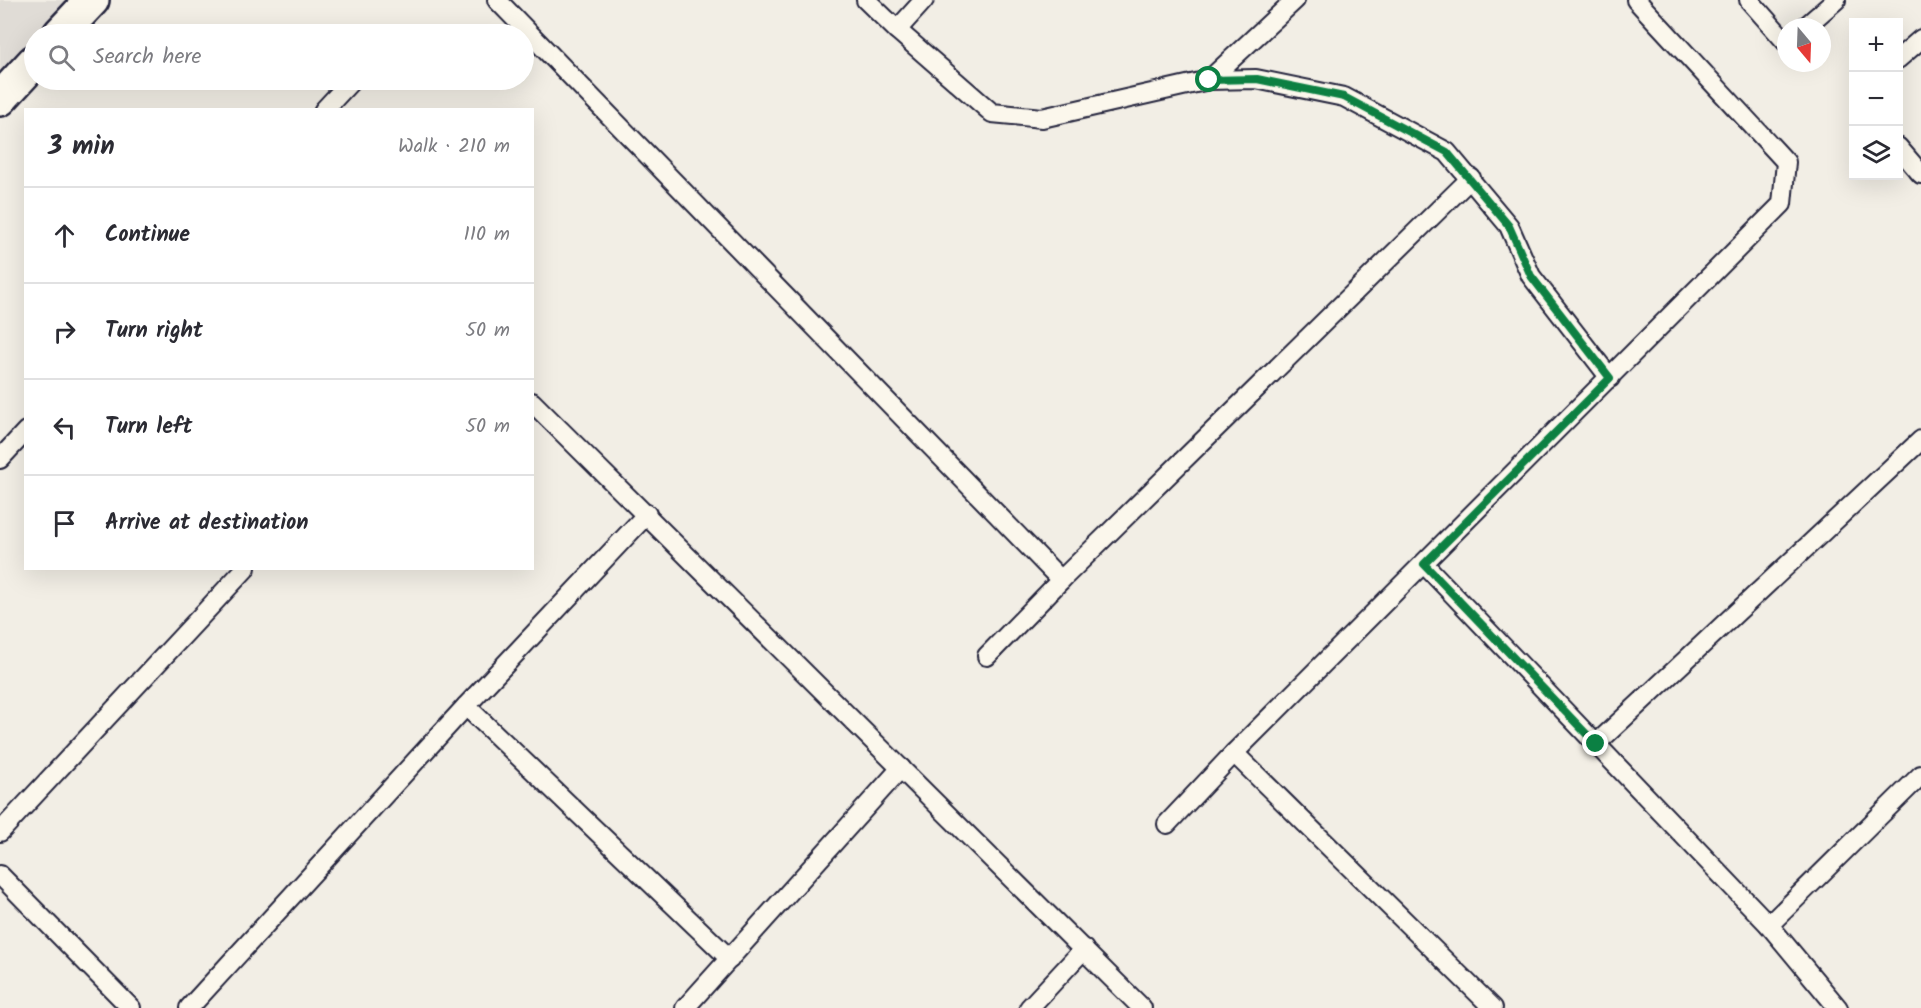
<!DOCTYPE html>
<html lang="en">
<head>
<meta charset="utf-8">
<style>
  body { margin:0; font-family:Kalam,sans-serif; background:#f7f7f7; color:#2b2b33 }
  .controls { position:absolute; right:18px; top:18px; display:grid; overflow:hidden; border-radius:0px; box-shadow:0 6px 24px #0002 }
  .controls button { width:54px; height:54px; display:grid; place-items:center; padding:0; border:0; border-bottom:2px solid #e1e1e2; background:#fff; color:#2b2b33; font:30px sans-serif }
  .compass { position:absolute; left:1777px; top:18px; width:54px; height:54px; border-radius:50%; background:#fff; box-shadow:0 6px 24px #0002; rotate:161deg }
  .stop { position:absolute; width:18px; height:18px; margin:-14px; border:4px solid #0b8043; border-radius:50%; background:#fff }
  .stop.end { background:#0b8043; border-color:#fff; box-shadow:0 2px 6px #0008 }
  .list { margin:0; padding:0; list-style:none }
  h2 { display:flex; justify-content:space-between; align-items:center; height:78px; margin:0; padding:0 24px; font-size:26px }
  h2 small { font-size:20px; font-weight:400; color:#7c7c81 }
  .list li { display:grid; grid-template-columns:39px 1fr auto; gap:18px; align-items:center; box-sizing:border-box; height:96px; padding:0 24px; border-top:2px solid #e1e1e2 }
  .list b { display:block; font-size:22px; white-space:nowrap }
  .list em { font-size:20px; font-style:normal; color:#7c7c81 }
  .icon { flex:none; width:33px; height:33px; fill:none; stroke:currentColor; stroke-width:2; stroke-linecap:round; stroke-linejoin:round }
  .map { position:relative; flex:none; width:1921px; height:1008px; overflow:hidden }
  .search { position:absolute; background:#fff; box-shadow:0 6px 24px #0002; left:24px; top:24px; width:510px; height:66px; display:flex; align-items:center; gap:15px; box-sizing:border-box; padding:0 21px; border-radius:33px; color:#7c7c81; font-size:22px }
  .panel { position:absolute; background:#fff; box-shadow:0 6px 24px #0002; left:24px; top:108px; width:510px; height:462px; border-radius:0px }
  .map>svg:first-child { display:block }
  .built { fill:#e0dcd6 }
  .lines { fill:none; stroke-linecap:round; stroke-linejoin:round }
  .service-casing { stroke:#22223b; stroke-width:22 }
  .primary-casing { stroke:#22223b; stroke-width:38 }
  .service { stroke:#fbf7ec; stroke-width:18 }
  .primary { stroke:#fbf7ec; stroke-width:33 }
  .route { stroke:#0b8043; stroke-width:8 }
</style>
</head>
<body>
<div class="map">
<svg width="1921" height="1008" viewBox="0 0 1921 1008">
  <rect width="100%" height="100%" fill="#f2eee5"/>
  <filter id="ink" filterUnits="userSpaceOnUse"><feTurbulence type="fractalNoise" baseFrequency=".0167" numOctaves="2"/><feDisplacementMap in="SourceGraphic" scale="12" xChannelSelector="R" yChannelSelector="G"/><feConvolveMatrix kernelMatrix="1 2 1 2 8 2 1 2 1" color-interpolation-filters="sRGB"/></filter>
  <g filter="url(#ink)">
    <polygon class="built" points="0,0 92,0 60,34 34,34 34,62 0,99"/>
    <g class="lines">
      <g class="service-casing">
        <g id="service">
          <polyline points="497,0 1061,580"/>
          <polyline points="866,0 897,30 992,113 1042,118 1209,80 1256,79 1344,97 1447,152 1509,226 1531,276 1610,378"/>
          <polyline points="1749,0 1786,42"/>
          <polyline points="1805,27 1836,0"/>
          <polyline points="897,30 924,0"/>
          <polyline points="1898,59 1921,39"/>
          <polyline points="1209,80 1295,0"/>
          <polyline points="324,110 352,80"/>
          <polyline points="1898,147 1921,174"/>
          <polyline points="532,402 1142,1008"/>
          <polyline points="0,459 26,431"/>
          <polyline points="1424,564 1769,925 1838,1008"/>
          <polyline points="987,656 1061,580 1471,178"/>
          <polyline points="466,706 730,959"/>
          <polyline points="1596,744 1921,440"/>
          <polyline points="1234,753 1493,1008"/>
          <polyline points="1167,824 1234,753 1782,204 1786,162 1636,0"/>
          <polyline points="0,832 246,568"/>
          <polyline points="0,875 131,1008"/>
          <polyline points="1769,925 1921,775"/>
          <polyline points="189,1008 466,706 647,514"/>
          <polyline points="685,1008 901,768"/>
          <polyline points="1029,1008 1084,949"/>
        </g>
      </g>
      <g class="primary-casing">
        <g id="primary">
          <polyline points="60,34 92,0"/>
          <polyline points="0,99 34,62"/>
        </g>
      </g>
      <use href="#service" class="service"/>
      <use href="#primary" class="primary"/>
    </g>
  </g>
  <g class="lines" filter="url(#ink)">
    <polyline class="route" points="1209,80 1257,79 1344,97 1447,152 1509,226 1531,276 1610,378 1424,564 1596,744"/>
  </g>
</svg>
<div class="controls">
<button>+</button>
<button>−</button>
<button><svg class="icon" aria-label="layers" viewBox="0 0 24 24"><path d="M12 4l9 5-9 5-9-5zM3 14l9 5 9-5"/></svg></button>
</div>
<svg class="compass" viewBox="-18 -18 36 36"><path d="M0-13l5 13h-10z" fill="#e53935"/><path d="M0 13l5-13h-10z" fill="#7c7c81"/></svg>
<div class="stop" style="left:1209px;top:80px"></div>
<div class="stop end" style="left:1596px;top:744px"></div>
<div class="search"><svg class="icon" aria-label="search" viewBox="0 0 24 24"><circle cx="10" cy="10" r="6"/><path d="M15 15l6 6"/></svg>Search here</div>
<section class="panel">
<h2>3 min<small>Walk · 210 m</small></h2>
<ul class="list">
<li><svg class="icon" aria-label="ahead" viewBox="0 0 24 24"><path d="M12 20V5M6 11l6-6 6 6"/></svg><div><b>Continue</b></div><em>110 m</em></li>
<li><svg class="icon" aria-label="right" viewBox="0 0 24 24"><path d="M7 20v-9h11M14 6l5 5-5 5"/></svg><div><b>Turn right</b></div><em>50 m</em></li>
<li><svg class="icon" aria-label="left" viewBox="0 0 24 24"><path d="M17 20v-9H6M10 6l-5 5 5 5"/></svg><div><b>Turn left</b></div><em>50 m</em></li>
<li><svg class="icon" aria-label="arrive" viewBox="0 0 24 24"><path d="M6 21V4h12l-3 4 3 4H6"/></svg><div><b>Arrive at destination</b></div></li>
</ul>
</section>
</div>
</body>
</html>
